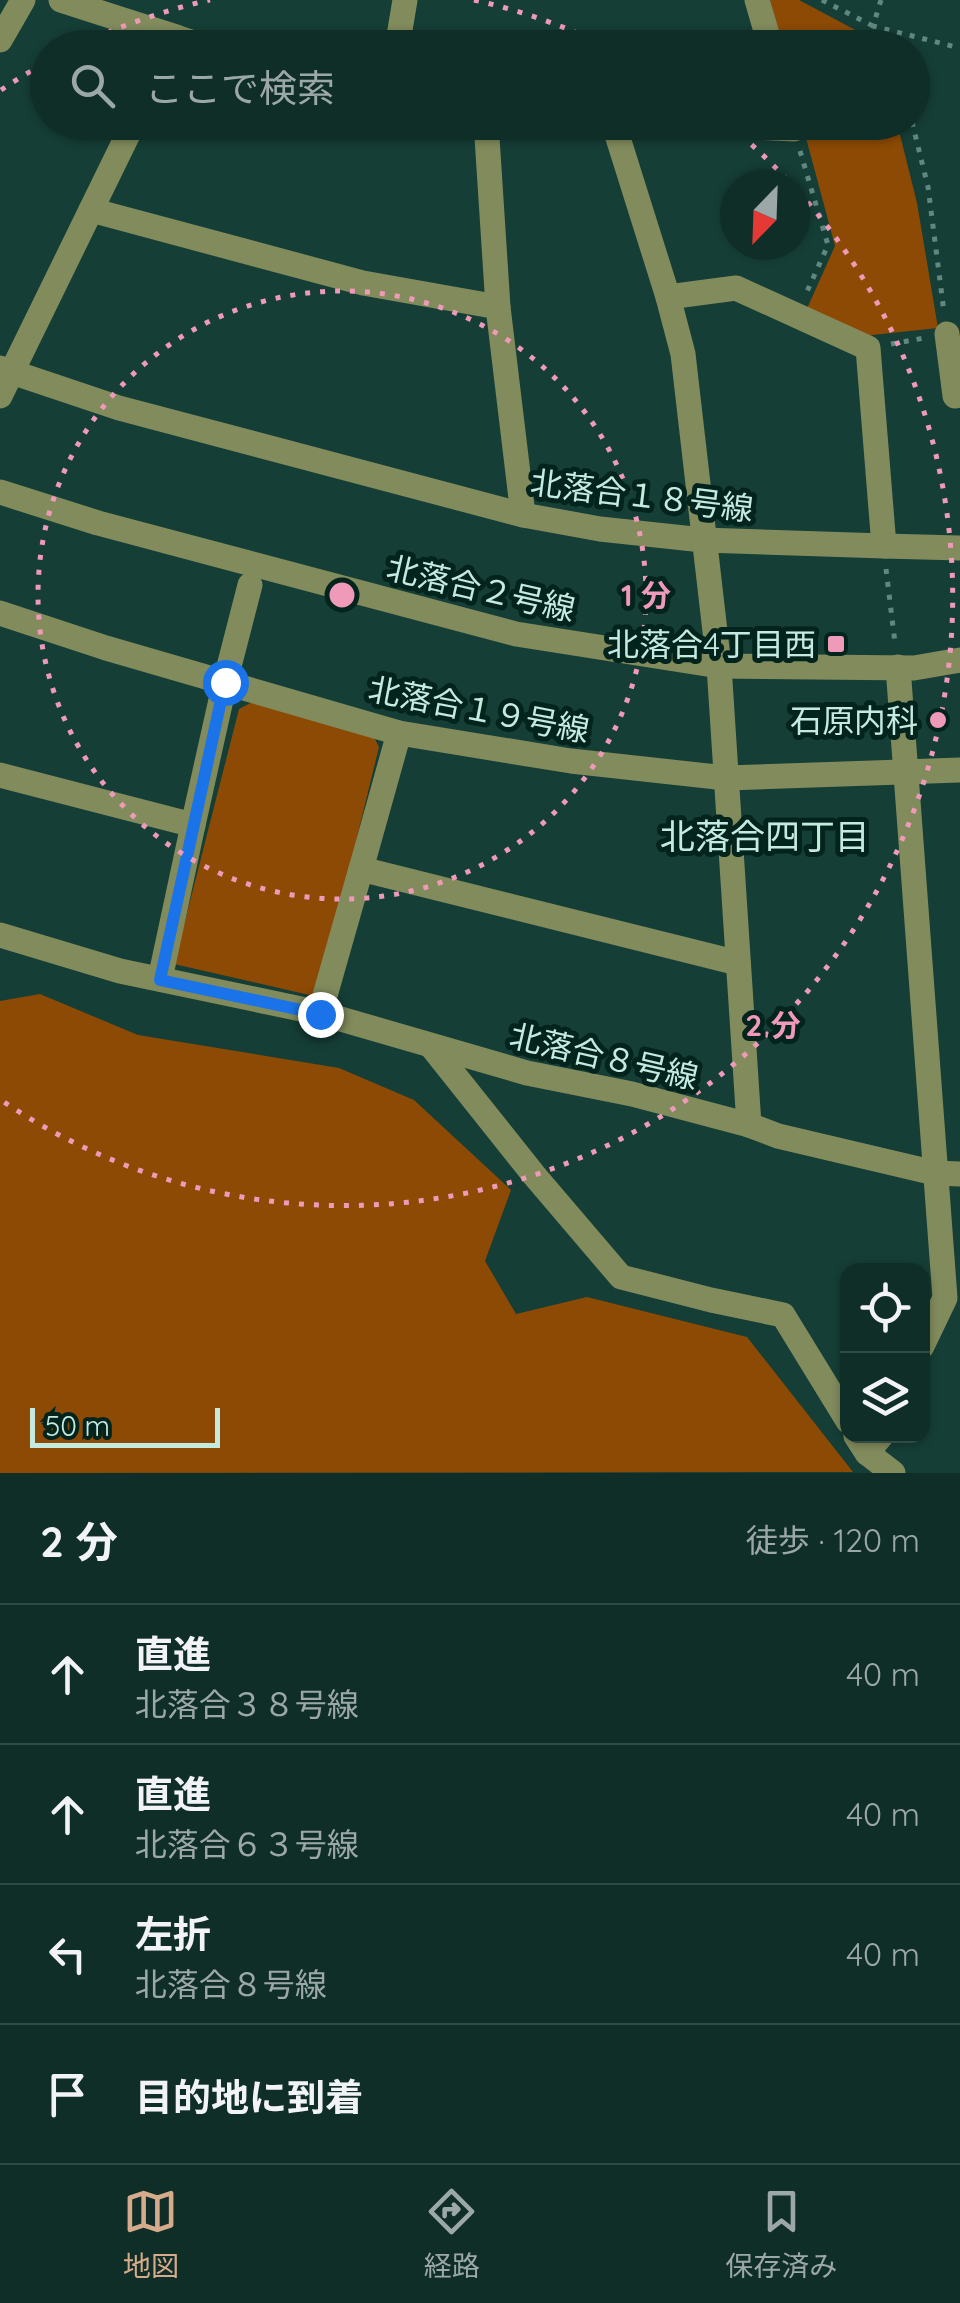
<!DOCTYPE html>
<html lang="ja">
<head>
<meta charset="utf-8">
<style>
  body { margin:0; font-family:Quicksand,"Noto Sans JP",sans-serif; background:#1e3a34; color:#f1f3f6 }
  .controls { position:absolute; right:30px; bottom:30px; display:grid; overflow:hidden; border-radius:20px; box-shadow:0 2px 8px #0004 }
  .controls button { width:90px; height:90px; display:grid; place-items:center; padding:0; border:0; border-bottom:2px solid #304a45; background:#102e28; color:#f1f3f6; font:50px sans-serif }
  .compass { position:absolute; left:720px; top:170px; width:90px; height:90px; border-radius:50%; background:#102e28; box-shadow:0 2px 8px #0004; rotate:203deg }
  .scale { position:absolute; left:30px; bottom:25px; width:190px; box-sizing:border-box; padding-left:10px; border:5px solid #c5eae0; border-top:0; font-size:28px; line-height:35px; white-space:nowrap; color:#c5eae0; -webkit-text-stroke:8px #02241d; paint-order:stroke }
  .stop { position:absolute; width:30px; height:30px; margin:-22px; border:8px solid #1a73e8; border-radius:50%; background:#fff }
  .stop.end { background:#1a73e8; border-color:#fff; box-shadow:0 2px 10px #0008 }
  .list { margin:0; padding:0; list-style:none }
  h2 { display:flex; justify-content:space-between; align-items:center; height:130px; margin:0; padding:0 40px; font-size:42px }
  h2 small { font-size:32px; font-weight:400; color:#9ca8a8 }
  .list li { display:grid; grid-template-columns:65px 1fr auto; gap:30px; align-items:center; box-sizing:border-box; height:140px; padding:0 40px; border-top:2px solid #304a45 }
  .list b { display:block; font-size:38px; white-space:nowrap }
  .list p { margin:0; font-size:32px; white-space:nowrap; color:#9ca8a8 }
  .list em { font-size:32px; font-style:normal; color:#9ca8a8 }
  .icon { flex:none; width:55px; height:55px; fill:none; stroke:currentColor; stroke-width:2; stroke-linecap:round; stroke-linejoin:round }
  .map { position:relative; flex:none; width:960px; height:1473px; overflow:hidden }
  .search { position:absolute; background:#102e28; box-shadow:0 2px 8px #0004; left:30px; right:30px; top:30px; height:110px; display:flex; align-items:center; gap:25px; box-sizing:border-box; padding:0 35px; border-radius:55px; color:#9ca8a8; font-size:38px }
  .sheet { height:690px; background:#102e28 }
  nav { display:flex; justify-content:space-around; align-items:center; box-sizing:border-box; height:140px; border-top:2px solid #304a45; background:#102e28; font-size:28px; color:#9ca8a8 }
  nav a { display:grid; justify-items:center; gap:5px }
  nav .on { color:#d6ab8b }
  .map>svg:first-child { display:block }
  .green { fill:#8c4a04 }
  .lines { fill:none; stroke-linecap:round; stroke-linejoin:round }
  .path { stroke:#61887f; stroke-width:5; stroke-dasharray:5 8; stroke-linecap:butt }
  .minor { stroke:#828b5c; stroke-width:25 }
  .route { stroke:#1a73e8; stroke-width:12 }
  .ring { fill:none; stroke:#ef9ab8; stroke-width:5; stroke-dasharray:5 10 }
  .poi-dot { fill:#ef9ab8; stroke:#02241d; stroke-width:4 }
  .labels { text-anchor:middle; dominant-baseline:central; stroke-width:10; stroke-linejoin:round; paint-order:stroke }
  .street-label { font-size:32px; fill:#c5eae0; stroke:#02241d }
  .poi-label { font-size:32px; fill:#c5eae0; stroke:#02241d; text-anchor:end }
  .neighbourhood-label { font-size:35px; fill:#c5eae0; stroke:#02241d }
  .centre { fill:#ef9ab8; stroke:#02241d; stroke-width:5 }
  .ring-label { font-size:30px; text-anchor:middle; font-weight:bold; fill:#ef9ab8; stroke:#02241d; stroke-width:10; stroke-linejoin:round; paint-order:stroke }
</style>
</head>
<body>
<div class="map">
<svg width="960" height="1473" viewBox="0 0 960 1473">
  <rect width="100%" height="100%" fill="#153e36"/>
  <g class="green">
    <polygon points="770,0 799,0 878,42 879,47 782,47"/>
    <polygon points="802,123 897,123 917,203 938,328 863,336 805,313 835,246"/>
    <polygon points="258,699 372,733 379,747 318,997 174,964 239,709"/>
    <polygon points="40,994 138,1035 339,1068 414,1100 511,1190 485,1261 516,1314 587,1297 747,1337 853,1472 0,1473 0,1001"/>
  </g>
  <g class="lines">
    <g class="path">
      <polyline points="822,0 873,26 889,48"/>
      <polyline points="881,0 873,26 960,48"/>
      <polyline points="912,122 928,187 944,312"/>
      <polyline points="800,151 828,245 805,296"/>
      <polyline points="891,344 924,338"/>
      <polyline points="886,569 895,643"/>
    </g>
    <g class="minor">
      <polyline points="61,0 176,37"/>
      <polyline points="757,0 771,48"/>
      <polyline points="0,40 23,0"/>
      <polyline points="171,48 176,37 209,48"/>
      <polyline points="397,48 405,0"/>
      <polyline points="486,122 498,307"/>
      <polyline points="644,122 794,129 792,122"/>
      <polyline points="91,210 363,283 498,307 523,515"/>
      <polyline points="947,334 955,396 960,395"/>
      <polyline points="0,368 119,408 523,515 600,529 703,540 884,546 868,348 736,288 668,297"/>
      <polyline points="0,396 134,122"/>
      <polyline points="0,492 98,523 516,634 719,666 914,668 960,660"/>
      <polyline points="884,546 960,548"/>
      <polyline points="0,613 106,648 399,733 571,761 726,778 960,770"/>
      <polyline points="898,667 945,1298 922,1346"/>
      <polyline points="399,733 361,869 738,963"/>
      <polyline points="0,775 193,825 225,682 250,585"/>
      <polyline points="0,935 120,971 320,1013 527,1073 632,1094 749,1125 719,666 683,354 668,297 613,122"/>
      <polyline points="160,979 193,825"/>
      <polyline points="320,1013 361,869"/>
      <polyline points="432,1047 534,1175 621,1277 711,1300 783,1315 848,1421"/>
      <polyline points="749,1125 778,1136 935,1173 960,1174"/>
      <polyline points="856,1436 867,1453 881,1436"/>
      <polyline points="867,1453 893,1473"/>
    </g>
  </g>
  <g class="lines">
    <polyline class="route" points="225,682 160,980 320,1014"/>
  </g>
  <g class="ring">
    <circle cx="342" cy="595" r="304"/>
    <path d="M1 90A609 609 0 0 1 47 62M80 45A609 609 0 0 1 210 0M474 0A609 609 0 0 1 604 45M729 125A609 609 0 0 1 791 184M798 191A609 609 0 0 1 1 1100"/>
  </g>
  <g class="poi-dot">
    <rect x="826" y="634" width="20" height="20" rx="5"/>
    <circle cx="938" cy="720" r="10"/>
  </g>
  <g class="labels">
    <g class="street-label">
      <text transform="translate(642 495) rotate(7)">北落合１８号線</text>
      <text transform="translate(481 588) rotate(13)">北落合２号線</text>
      <text transform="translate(479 709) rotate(11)">北落合１９号線</text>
      <text transform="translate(604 1056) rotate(13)">北落合８号線</text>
    </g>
    <g class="poi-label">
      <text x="816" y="644">北落合4丁目西</text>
      <text x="918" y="720">石原内科</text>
    </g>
    <g class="neighbourhood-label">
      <text x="765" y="836">北落合四丁目</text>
    </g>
  </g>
  <circle cx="342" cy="595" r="15" class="centre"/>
  <g class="ring-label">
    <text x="646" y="606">1 分</text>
    <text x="773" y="1036">2 分</text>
  </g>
</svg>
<div class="controls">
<button><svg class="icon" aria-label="locate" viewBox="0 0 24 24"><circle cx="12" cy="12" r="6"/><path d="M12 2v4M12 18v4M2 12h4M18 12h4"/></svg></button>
<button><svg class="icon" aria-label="layers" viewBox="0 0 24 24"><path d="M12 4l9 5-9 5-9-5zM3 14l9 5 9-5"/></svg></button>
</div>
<svg class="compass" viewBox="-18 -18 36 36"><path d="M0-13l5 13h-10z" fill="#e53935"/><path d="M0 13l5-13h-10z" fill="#9ca8a8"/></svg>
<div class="scale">50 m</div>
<div class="stop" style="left:225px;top:682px"></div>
<div class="stop end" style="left:320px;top:1014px"></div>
<div class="search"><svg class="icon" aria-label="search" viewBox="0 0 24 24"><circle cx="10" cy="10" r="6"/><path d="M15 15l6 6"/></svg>ここで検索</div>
</div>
<section class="sheet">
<h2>2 分<small>徒歩 · 120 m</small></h2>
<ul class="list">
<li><svg class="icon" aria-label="ahead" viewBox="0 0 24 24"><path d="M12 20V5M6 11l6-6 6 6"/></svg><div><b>直進</b><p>北落合３８号線</p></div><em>40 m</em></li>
<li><svg class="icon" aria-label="ahead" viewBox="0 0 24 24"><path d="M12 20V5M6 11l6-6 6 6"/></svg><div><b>直進</b><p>北落合６３号線</p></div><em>40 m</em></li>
<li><svg class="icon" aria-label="left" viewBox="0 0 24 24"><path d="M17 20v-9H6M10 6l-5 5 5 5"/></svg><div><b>左折</b><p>北落合８号線</p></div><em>40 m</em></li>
<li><svg class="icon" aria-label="arrive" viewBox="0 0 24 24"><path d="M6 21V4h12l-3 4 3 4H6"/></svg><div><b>目的地に到着</b></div></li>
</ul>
</section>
<nav>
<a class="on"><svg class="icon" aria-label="map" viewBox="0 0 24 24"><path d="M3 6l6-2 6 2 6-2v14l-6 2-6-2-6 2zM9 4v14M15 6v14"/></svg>地図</a>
<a><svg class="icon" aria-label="directions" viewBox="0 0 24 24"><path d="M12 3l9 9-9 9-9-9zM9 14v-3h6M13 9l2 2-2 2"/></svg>経路</a>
<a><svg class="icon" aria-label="saved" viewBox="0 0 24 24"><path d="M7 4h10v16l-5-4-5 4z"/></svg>保存済み</a>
</nav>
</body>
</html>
